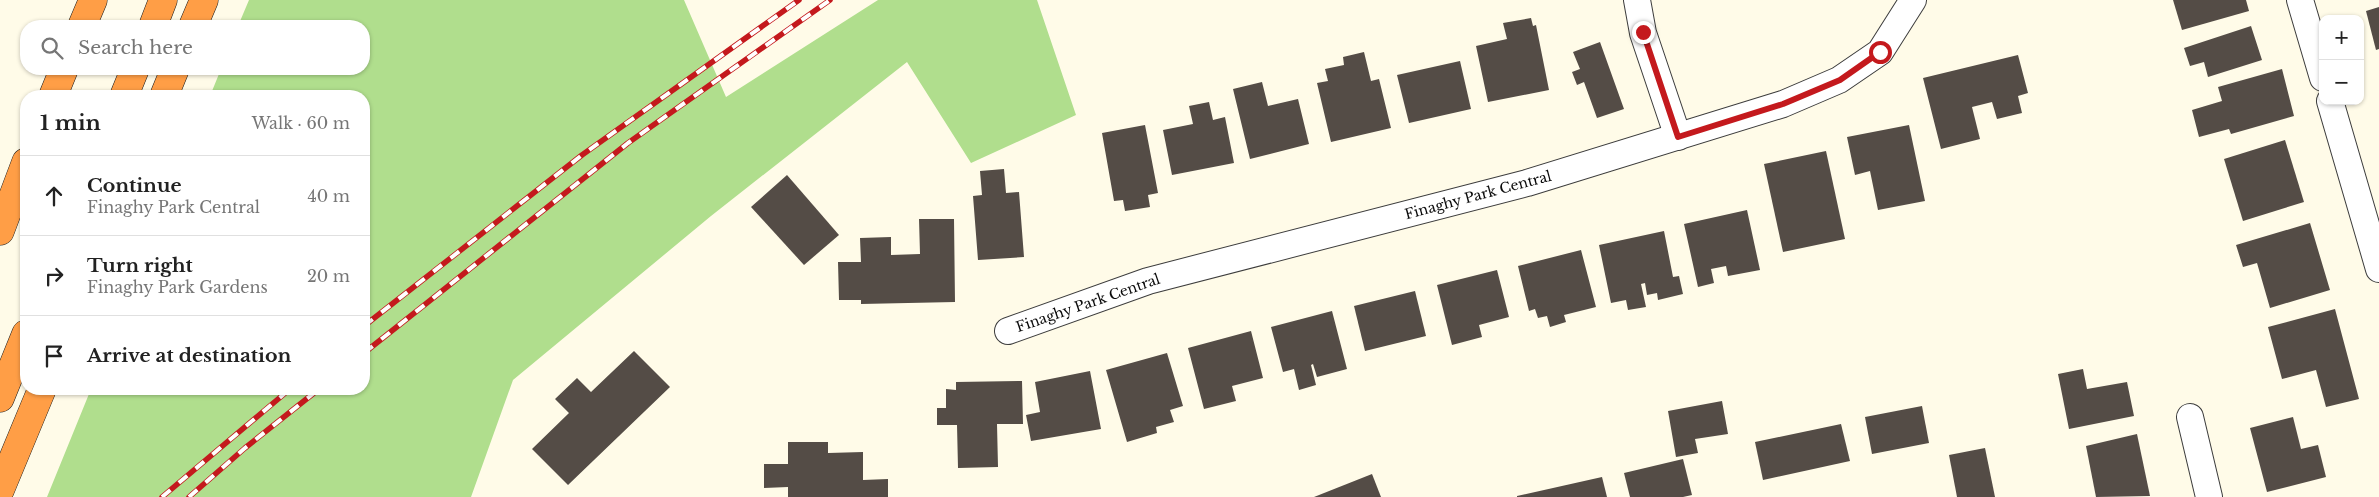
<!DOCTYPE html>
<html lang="en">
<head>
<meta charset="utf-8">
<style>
  body { margin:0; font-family:"Libre Baskerville",serif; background:#f6f6f6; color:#222 }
  .controls { position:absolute; right:15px; top:15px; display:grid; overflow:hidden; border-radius:10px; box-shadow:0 1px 4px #0004 }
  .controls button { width:45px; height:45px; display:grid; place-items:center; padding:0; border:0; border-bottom:1px solid #e0e0e0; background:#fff; color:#222; font:25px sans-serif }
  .stop { position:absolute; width:15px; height:15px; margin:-11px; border:4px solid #c4191d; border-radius:50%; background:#fff }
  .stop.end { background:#c4191d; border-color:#fff; box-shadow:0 1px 5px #0008 }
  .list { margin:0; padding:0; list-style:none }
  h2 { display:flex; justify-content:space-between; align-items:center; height:65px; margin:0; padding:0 20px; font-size:21px }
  h2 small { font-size:16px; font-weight:400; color:#767676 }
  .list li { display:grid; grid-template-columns:32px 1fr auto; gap:15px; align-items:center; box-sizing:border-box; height:80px; padding:0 20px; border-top:1px solid #e0e0e0 }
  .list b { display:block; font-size:19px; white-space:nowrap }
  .list p { margin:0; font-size:16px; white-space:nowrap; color:#767676 }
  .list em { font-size:16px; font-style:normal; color:#767676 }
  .icon { flex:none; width:28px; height:28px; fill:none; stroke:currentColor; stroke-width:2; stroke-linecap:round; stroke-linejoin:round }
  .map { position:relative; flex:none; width:2379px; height:497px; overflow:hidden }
  .search { position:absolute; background:#fff; box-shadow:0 1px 4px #0004; left:20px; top:20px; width:350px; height:55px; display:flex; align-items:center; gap:12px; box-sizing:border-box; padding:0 18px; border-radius:20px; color:#767676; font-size:19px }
  .panel { position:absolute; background:#fff; box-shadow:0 1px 4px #0004; left:20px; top:90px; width:350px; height:305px; border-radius:20px }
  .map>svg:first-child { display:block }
  .forest { fill:#b0de8d }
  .building { fill:#544c46 }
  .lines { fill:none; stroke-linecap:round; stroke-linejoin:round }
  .street-casing { stroke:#3d3d3d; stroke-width:28 }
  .highway-casing { stroke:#1b1b1b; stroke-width:29 }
  .street { stroke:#fff; stroke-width:26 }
  .highway { stroke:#ff9e46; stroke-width:28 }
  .rail-casing { stroke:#c4191d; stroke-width:5.5 }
  .rail { stroke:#fff; stroke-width:4; stroke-dasharray:11; stroke-linecap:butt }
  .route { stroke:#c4191d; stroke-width:6 }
  .labels { text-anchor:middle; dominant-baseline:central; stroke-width:5; stroke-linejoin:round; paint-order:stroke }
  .street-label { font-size:14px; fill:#0a0a0a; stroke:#fff }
</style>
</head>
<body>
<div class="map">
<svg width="2379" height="497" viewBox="0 0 2379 497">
  <rect width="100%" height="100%" fill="#fffbe8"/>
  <polygon class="forest" points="249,0 684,0 726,97 878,0 1037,0 1076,115 971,163 907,62 711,216 513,380 471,497 47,497 91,389 364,389 364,96 210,96 221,69 364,69 364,26 238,26"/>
  <g class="building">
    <polygon points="2173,0 2246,0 2249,11 2182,30"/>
    <polygon points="2379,7 2379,49 2376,50 2366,11"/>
    <polygon points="1531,18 1533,26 1536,25 1549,90 1488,102 1476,46 1507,39 1503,23"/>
    <polygon points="2251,26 2262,60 2208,77 2204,62 2190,66 2184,48"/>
    <polygon points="1600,42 1624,109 1597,118 1584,82 1577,85 1572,72 1580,69 1573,52"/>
    <polygon points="1364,52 1371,81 1379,79 1391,128 1331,142 1317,83 1328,81 1325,69 1344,65 1343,57"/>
    <polygon points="2018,55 2028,93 2018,96 2022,113 1997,119 1992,102 1972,107 1980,139 1941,149 1923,78"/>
    <polygon points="1460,61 1471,109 1409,123 1397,75"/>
    <polygon points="2282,69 2294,116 2231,134 2229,129 2199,137 2192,110 2222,101 2218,87"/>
    <polygon points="1262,82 1268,106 1298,99 1309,144 1250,159 1233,89"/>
    <polygon points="1209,102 1213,120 1225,117 1234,163 1172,175 1163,130 1193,124 1189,106"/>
    <polygon points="1145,125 1158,193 1148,195 1150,207 1125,211 1123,200 1114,201 1102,133"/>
    <polygon points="1909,125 1925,201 1878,210 1870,171 1855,175 1847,137"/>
    <polygon points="2285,140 2304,202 2243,221 2224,159"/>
    <polygon points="1826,151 1845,239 1783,252 1764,164"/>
    <polygon points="1004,169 1006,193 1019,192 1024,257 978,260 973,196 982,195 980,171"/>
    <polygon points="787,175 839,235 804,265 751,207"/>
    <polygon points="1747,210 1760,270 1728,276 1726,266 1711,269 1714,283 1698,287 1684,224"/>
    <polygon points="919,219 954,219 955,302 861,304 861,300 839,300 838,262 861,262 860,238 891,237 891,255 920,254"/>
    <polygon points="2310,223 2330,290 2270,308 2257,263 2243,267 2236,245"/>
    <polygon points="1664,231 1673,277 1679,276 1683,294 1658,300 1657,293 1647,295 1645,283 1641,284 1646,307 1628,310 1626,300 1611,303 1599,245"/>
    <polygon points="1581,250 1596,307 1564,315 1566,322 1550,327 1547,316 1538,318 1535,309 1529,311 1518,266"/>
    <polygon points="1497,270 1509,317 1479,325 1482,337 1452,345 1437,285"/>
    <polygon points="1415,291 1426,336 1365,351 1354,306"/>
    <polygon points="2335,309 2359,399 2326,407 2316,370 2282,379 2268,327"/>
    <polygon points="1332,311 1347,369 1317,377 1313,364 1311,365 1316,385 1299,390 1294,369 1283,372 1271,327"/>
    <polygon points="1251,331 1263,378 1232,386 1236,401 1204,409 1188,348"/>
    <polygon points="634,351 670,387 568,485 532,449 569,413 555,399 577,378 591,392"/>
    <polygon points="1167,353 1183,406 1170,410 1174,422 1156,427 1157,433 1127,442 1106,370"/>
    <polygon points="2083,369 2087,389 2127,382 2134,416 2069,429 2058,374"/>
    <polygon points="1090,371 1101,429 1031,441 1026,415 1040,412 1035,382"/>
    <polygon points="1022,381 1023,424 997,424 998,467 958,468 957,425 937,425 937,408 946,408 946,389 956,390 956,382"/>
    <polygon points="1722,401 1728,434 1695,439 1698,453 1676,457 1668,411"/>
    <polygon points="1922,406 1929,443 1872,454 1865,417"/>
    <polygon points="2293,417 2301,449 2318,445 2326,477 2267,492 2250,428"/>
    <polygon points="1841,424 1850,461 1763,480 1755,442"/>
    <polygon points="2137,434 2150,496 2096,497 2086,446"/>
    <polygon points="788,442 828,442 828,453 863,452 863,480 888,479 888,497 788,497 788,487 764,488 764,464 788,464"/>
    <polygon points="1985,448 1995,497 1957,497 1949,455"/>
    <polygon points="1683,459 1692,495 1683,497 1630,497 1624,473"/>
    <polygon points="1372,474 1381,497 1314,497"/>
    <polygon points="1602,477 1607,497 1517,497 1517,496"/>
  </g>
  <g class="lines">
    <g class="street-casing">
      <g id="street">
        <polyline points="1637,0 1643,33 1678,137"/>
        <polyline points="2300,0 2323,78"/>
        <polyline points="2330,101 2379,269"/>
        <polyline points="1008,331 1148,281 1527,183 1783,104 1839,80 1880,52 1913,0"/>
        <polyline points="2190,417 2209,497"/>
      </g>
    </g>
    <g class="highway-casing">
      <g id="highway">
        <polyline points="82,26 93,0"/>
        <polyline points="153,26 163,0"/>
        <polyline points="193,26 204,0"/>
        <polyline points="53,96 64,69"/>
        <polyline points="124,96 135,69"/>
        <polyline points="164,96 175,69"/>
        <polyline points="0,231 26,162"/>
        <polyline points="0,398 26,334"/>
        <polyline points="0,490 42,389"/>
      </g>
    </g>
    <use href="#street" class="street"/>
    <use href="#highway" class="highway"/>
    <g class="rail-casing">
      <g id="rail">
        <polyline points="364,326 582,155 799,0"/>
        <polyline points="364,353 628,143 830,0"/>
        <polyline points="162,497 290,389"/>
        <polyline points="189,497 245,448 319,389"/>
      </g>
    </g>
    <use href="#rail" class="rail"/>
  </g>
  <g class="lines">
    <polyline class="route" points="1643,32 1678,137 1783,104 1840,80 1880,52"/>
  </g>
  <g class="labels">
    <g class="street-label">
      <text transform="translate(1478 195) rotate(-15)">Finaghy Park Central</text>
      <text transform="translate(1088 303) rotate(-19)">Finaghy Park Central</text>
    </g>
  </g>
</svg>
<div class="controls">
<button>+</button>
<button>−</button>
</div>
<div class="stop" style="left:1880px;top:52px"></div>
<div class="stop end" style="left:1643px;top:32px"></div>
<div class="search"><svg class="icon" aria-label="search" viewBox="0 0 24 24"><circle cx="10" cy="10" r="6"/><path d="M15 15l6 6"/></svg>Search here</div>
<section class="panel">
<h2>1 min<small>Walk · 60 m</small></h2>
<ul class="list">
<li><svg class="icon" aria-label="ahead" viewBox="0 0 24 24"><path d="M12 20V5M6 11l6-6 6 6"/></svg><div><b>Continue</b><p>Finaghy Park Central</p></div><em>40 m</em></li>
<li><svg class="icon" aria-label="right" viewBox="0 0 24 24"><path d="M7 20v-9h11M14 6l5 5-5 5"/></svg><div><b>Turn right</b><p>Finaghy Park Gardens</p></div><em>20 m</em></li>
<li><svg class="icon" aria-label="arrive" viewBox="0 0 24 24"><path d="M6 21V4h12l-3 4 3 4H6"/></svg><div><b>Arrive at destination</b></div></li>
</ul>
</section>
</div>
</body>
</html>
